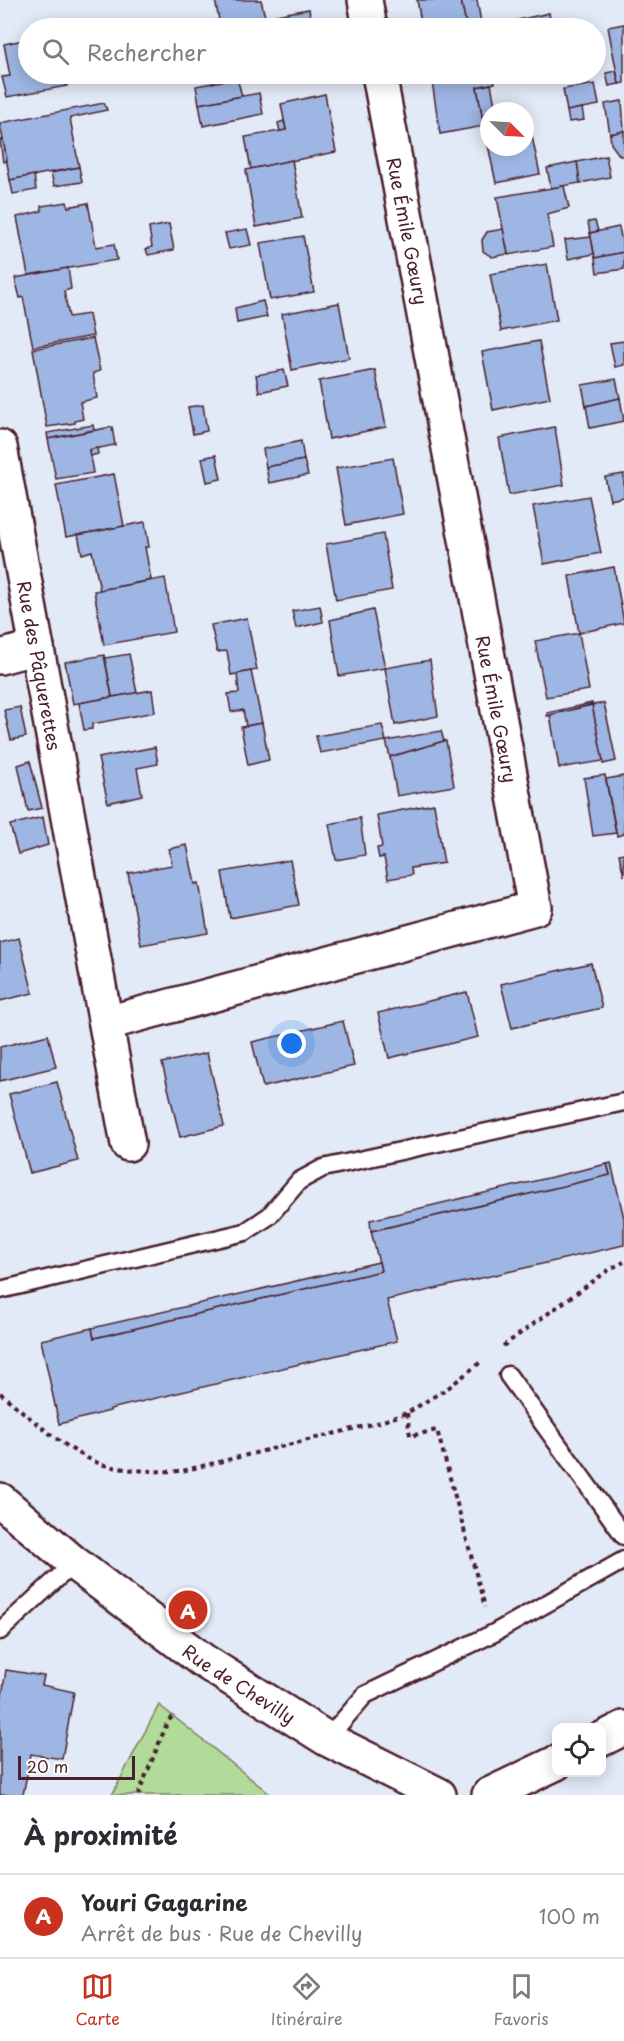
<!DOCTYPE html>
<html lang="fr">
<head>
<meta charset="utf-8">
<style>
  body { margin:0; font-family:"Playpen Sans",sans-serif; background:#f2f2f3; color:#2b2b33 }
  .controls { position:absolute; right:18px; bottom:18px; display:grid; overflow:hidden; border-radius:12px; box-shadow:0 3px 15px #0003 }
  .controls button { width:54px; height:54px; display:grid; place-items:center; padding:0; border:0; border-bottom:2px solid #e1e1e2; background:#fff; color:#2b2b33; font:30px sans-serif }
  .compass { position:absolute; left:480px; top:102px; width:54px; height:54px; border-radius:50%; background:#fff; box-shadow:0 3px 15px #0003; rotate:114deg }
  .scale { position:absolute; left:18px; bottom:15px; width:117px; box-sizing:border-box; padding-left:6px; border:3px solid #4a1f2b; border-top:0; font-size:16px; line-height:21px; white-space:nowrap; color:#4a1f2b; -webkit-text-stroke:4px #fff; paint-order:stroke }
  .you { position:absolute; left:292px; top:1044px; width:21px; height:21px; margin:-15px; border:4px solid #fff; border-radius:50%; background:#1a73e8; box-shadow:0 0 0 9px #1a73e833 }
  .badge { display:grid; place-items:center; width:39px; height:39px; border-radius:50%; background:#c8321e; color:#fff; font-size:20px; font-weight:700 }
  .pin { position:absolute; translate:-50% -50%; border:3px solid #fff; box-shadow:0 2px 6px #0006 }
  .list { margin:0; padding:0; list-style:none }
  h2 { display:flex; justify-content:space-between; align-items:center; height:78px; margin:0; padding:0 24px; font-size:26px }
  h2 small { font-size:20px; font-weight:400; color:#7c7c81 }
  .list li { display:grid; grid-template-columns:39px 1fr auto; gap:18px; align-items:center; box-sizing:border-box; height:84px; padding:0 24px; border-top:2px solid #e1e1e2 }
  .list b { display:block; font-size:22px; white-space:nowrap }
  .list p { margin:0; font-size:20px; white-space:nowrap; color:#7c7c81 }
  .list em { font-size:20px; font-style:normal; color:#7c7c81 }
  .icon { flex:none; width:33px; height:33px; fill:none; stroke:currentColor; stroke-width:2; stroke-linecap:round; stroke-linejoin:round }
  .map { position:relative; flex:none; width:624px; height:1795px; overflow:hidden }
  .search { position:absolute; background:#fff; box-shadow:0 3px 15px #0003; left:18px; right:18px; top:18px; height:66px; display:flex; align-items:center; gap:15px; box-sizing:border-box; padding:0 21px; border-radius:33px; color:#7c7c81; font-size:22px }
  .sheet { height:162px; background:#fff }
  nav { display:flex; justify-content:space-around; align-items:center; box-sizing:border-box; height:84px; border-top:2px solid #e1e1e2; background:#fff; font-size:16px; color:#7c7c81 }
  nav a { display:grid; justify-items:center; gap:3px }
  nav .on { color:#c8321e }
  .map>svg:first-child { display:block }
  .green { fill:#b0db99; stroke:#7d7d62; stroke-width:1.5 }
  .building { fill:#9db6e3; stroke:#4a1f2b; stroke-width:1.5 }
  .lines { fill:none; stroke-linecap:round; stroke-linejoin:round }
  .lane-casing { stroke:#4a1f2b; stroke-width:21 }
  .street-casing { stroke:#4a1f2b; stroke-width:38 }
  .secondary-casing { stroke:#4a1f2b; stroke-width:38 }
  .path { stroke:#4a1f2b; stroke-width:4; stroke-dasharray:4.5 4.5; stroke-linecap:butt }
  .lane { stroke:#fff; stroke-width:16 }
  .street { stroke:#fff; stroke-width:33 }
  .secondary { stroke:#fff; stroke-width:33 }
  .labels { text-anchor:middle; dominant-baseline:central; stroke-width:6; stroke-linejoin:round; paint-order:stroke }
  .street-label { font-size:18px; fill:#4a1f2b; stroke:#fff }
</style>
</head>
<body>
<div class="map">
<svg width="624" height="1795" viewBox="0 0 624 1795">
  <rect width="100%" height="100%" fill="#e2e9f7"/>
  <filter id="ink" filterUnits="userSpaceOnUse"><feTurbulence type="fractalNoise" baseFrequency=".0167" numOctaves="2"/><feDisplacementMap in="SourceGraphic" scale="12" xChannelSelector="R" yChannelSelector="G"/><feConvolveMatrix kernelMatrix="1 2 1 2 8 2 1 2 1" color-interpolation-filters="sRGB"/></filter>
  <g filter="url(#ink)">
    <polygon class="green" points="159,1705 173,1716 271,1795 112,1795"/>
    <g class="building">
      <polygon points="215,0 261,0 265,17 220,25"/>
      <polygon points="417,0 461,0 467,28 422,28"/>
      <polygon points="461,0 477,0 482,28 467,28"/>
      <polygon points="309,9 312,28 266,28 265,17"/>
      <polygon points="549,13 552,28 511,28 509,22"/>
      <polygon points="624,24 624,83 619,84 608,27"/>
      <polygon points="28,39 28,74 64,74 67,86 7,97 2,77 10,76 4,44"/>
      <polygon points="616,71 619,84 609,86 606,73"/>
      <polygon points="443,74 493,74 495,83 477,87 484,126 440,134 431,75"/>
      <polygon points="237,78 242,96 199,104 196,86"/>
      <polygon points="491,84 496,111 489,111 489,125 484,126 477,87"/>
      <polygon points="595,84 599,105 567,111 563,89"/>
      <polygon points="259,93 263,114 203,126 199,104"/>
      <polygon points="325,94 336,152 251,169 245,137 286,130 281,104"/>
      <polygon points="622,101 624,131 610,134 605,104"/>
      <polygon points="104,103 107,110 70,118 79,167 10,180 0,123"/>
      <polygon points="582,108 584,120 569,122 567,111"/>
      <polygon points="528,118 540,174 496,183 484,126 489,125 489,147 525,147 525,119"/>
      <polygon points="284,121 286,130 280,131 278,123"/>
      <polygon points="624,131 624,156 620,156 611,144 610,134"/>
      <polygon points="0,140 3,140 7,161 3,162"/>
      <polygon points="606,156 610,177 580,183 577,162"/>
      <polygon points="292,160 302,218 256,227 246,170"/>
      <polygon points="577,162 580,183 551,188 547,168"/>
      <polygon points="79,167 82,182 54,186 51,173"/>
      <polygon points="34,175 36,190 13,194 10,180"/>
      <polygon points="564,186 569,208 547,214 553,247 508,255 497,197"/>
      <polygon points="67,202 68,207 88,203 96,247 114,244 117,260 28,275 17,217 42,211 41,206"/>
      <polygon points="595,221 598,231 590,233 588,222"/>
      <polygon points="169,224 174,250 148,255 146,249 152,247 149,228"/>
      <polygon points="619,227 624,252 595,258 590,233"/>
      <polygon points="247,229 251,245 229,249 225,233"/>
      <polygon points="503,229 508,254 492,257 483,251 482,240 487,232"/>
      <polygon points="303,236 314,292 270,300 260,243"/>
      <polygon points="591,237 594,254 568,259 565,240"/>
      <polygon points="624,252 624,269 597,273 595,258"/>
      <polygon points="547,264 557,320 501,331 490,274"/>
      <polygon points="68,268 71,289 64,291 69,317 89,314 93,336 33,347 23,297 20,298 15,278"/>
      <polygon points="263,301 267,317 237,323 235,308"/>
      <polygon points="339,303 349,358 292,370 282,314"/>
      <polygon points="93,338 100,371 93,373 97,398 80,402 83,419 75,421 75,423 47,427 33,349"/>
      <polygon points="539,341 550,398 493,410 482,352"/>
      <polygon points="624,341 624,365 615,367 610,343"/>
      <polygon points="284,370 288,386 259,392 256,375"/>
      <polygon points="375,370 386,427 329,439 319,381"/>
      <polygon points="616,379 620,398 586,406 582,385"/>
      <polygon points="620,398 624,421 590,428 586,406"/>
      <polygon points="203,405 207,431 193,434 188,407"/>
      <polygon points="93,425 94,430 48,439 47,433"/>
      <polygon points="112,427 115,445 89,450 93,473 56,479 48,439"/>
      <polygon points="555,427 564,485 509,495 499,438"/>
      <polygon points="301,441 304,460 266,467 263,449"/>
      <polygon points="97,448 98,454 90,456 89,450"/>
      <polygon points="216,455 221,479 207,482 202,458"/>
      <polygon points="393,458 403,514 346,525 336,468"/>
      <polygon points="304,460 308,475 269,483 266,467"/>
      <polygon points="114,474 124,526 66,537 56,485"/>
      <polygon points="624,474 624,497 610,500 605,477"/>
      <polygon points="589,496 601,553 544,564 533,506"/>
      <polygon points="145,522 149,547 145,547 151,580 100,590 92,551 82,554 78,535"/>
      <polygon points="383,534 392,590 336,600 326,544"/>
      <polygon points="614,567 624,623 579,633 569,576"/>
      <polygon points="165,578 174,632 104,645 94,591"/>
      <polygon points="320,606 323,622 296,628 292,611"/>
      <polygon points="373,610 385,668 339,676 330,620"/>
      <polygon points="247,618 257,670 231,675 227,651 217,652 211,625"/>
      <polygon points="579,633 589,690 546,697 535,641"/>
      <polygon points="129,654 137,693 112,697 105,658"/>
      <polygon points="104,655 112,697 73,704 65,662"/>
      <polygon points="430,660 438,716 395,725 385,668"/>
      <polygon points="251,671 262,723 246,726 243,710 231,712 228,694 239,693 237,674"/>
      <polygon points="152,690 155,712 92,724 92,729 84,730 79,703"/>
      <polygon points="592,703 592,705 547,716 547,713"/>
      <polygon points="604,703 616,761 603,764 592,705"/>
      <polygon points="592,705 603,761 559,768 550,715"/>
      <polygon points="20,707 26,737 11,740 4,710"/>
      <polygon points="262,723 269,760 248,765 241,727"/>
      <polygon points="382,725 386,741 320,753 316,736"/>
      <polygon points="441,731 444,741 390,757 386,741"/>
      <polygon points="444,741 446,741 454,786 397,796 390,757"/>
      <polygon points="155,747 158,764 137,768 142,795 108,803 98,758"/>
      <polygon points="30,761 42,808 28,811 18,765"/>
      <polygon points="605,775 616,833 593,836 584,778"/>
      <polygon points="624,776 624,834 617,836 606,779"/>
      <polygon points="434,804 444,863 411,868 412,875 388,879 384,857 379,858 377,848 382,847 377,815"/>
      <polygon points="43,817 48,845 18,854 10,825"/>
      <polygon points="360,818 365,855 336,860 329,824"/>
      <polygon points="187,845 195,884 199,883 208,933 141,945 128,873 172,865 169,849"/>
      <polygon points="624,853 624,876 619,854"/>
      <polygon points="290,860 299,905 230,918 222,872"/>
      <polygon points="19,938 33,993 0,1001 0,943"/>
      <polygon points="591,963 602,1008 512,1028 501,984"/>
      <polygon points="467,992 478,1037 389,1058 378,1013"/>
      <polygon points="343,1021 354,1066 263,1087 252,1042"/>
      <polygon points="48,1035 56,1067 0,1081 0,1047"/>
      <polygon points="207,1053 224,1126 180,1137 162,1063"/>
      <polygon points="57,1082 78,1161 30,1173 9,1094"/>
      <polygon points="611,1163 624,1218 624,1245 387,1300 397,1341 110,1409 110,1411 59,1424 41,1340 92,1328 94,1338 381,1271 371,1231 610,1175 607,1164"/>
      <polygon points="607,1164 610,1175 371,1231 370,1220"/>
      <polygon points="379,1262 381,1271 94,1338 92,1328"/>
      <polygon points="6,1670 44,1676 42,1685 74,1692 62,1759 31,1754 23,1795 0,1795 0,1708"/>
    </g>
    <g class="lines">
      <g class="lane-casing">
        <g id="lane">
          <polyline points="0,1290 245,1232 269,1216 299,1181 323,1168 624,1102"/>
          <polyline points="508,1375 624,1536"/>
          <polyline points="0,1631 74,1563"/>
          <polyline points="327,1739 365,1695 494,1633 624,1560"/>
        </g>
      </g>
      <g class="street-casing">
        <g id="street">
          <polyline points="365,0 370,28"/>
          <path id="s1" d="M0 447 128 1144"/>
          <polyline points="0,657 37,647"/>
          <polyline points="107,1023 535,908 379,74"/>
          <polyline points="602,1739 624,1728"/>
          <polyline points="489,1795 556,1763"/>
        </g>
      </g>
      <g class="secondary-casing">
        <g id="secondary">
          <path id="s2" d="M0 1500 74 1563 202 1660 327 1739 439 1795"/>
        </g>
      </g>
      <g class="path">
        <polyline points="503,1346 610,1269 624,1262"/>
        <path d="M0 1393C31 1418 61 1447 98 1463 119 1471 159 1472 182 1471L377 1423 407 1413 448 1388 482 1361"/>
        <polyline points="407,1413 410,1436 437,1430 485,1607"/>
        <polyline points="138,1795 168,1721 173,1716"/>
      </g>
      <use href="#lane" class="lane"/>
      <use href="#street" class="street"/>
      <use href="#secondary" class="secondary"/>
    </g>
  </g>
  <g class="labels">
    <g class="street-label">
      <text transform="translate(408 231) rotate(79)">Rue Émile Gœury</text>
      <text stroke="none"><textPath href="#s1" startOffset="222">Rue des Pâquerettes</textPath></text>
      <text transform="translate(497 709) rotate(79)">Rue Émile Gœury</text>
      <text stroke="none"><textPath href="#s2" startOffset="302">Rue de Chevilly</textPath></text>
    </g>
  </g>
</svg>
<div class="controls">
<button><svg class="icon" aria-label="locate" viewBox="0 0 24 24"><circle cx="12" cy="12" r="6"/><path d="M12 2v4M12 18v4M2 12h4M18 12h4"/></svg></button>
</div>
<svg class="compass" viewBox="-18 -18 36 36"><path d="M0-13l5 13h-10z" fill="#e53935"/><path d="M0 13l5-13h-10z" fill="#7c7c81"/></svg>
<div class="scale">20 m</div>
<div class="you"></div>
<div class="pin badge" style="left:188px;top:1610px">A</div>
<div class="search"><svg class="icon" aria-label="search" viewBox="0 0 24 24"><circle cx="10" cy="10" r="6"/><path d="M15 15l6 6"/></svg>Rechercher</div>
</div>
<section class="sheet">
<h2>À proximité<small></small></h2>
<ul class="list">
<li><span class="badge">A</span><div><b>Youri Gagarine</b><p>Arrêt de bus · Rue de Chevilly</p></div><em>100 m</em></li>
</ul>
</section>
<nav>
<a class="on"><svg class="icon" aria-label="map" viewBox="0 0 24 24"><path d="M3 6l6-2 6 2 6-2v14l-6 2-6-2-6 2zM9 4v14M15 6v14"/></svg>Carte</a>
<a><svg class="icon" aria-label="directions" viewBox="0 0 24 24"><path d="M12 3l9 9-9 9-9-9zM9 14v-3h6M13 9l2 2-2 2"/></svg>Itinéraire</a>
<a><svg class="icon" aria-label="saved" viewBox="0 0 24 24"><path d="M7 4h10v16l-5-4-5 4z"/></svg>Favoris</a>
</nav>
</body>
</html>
